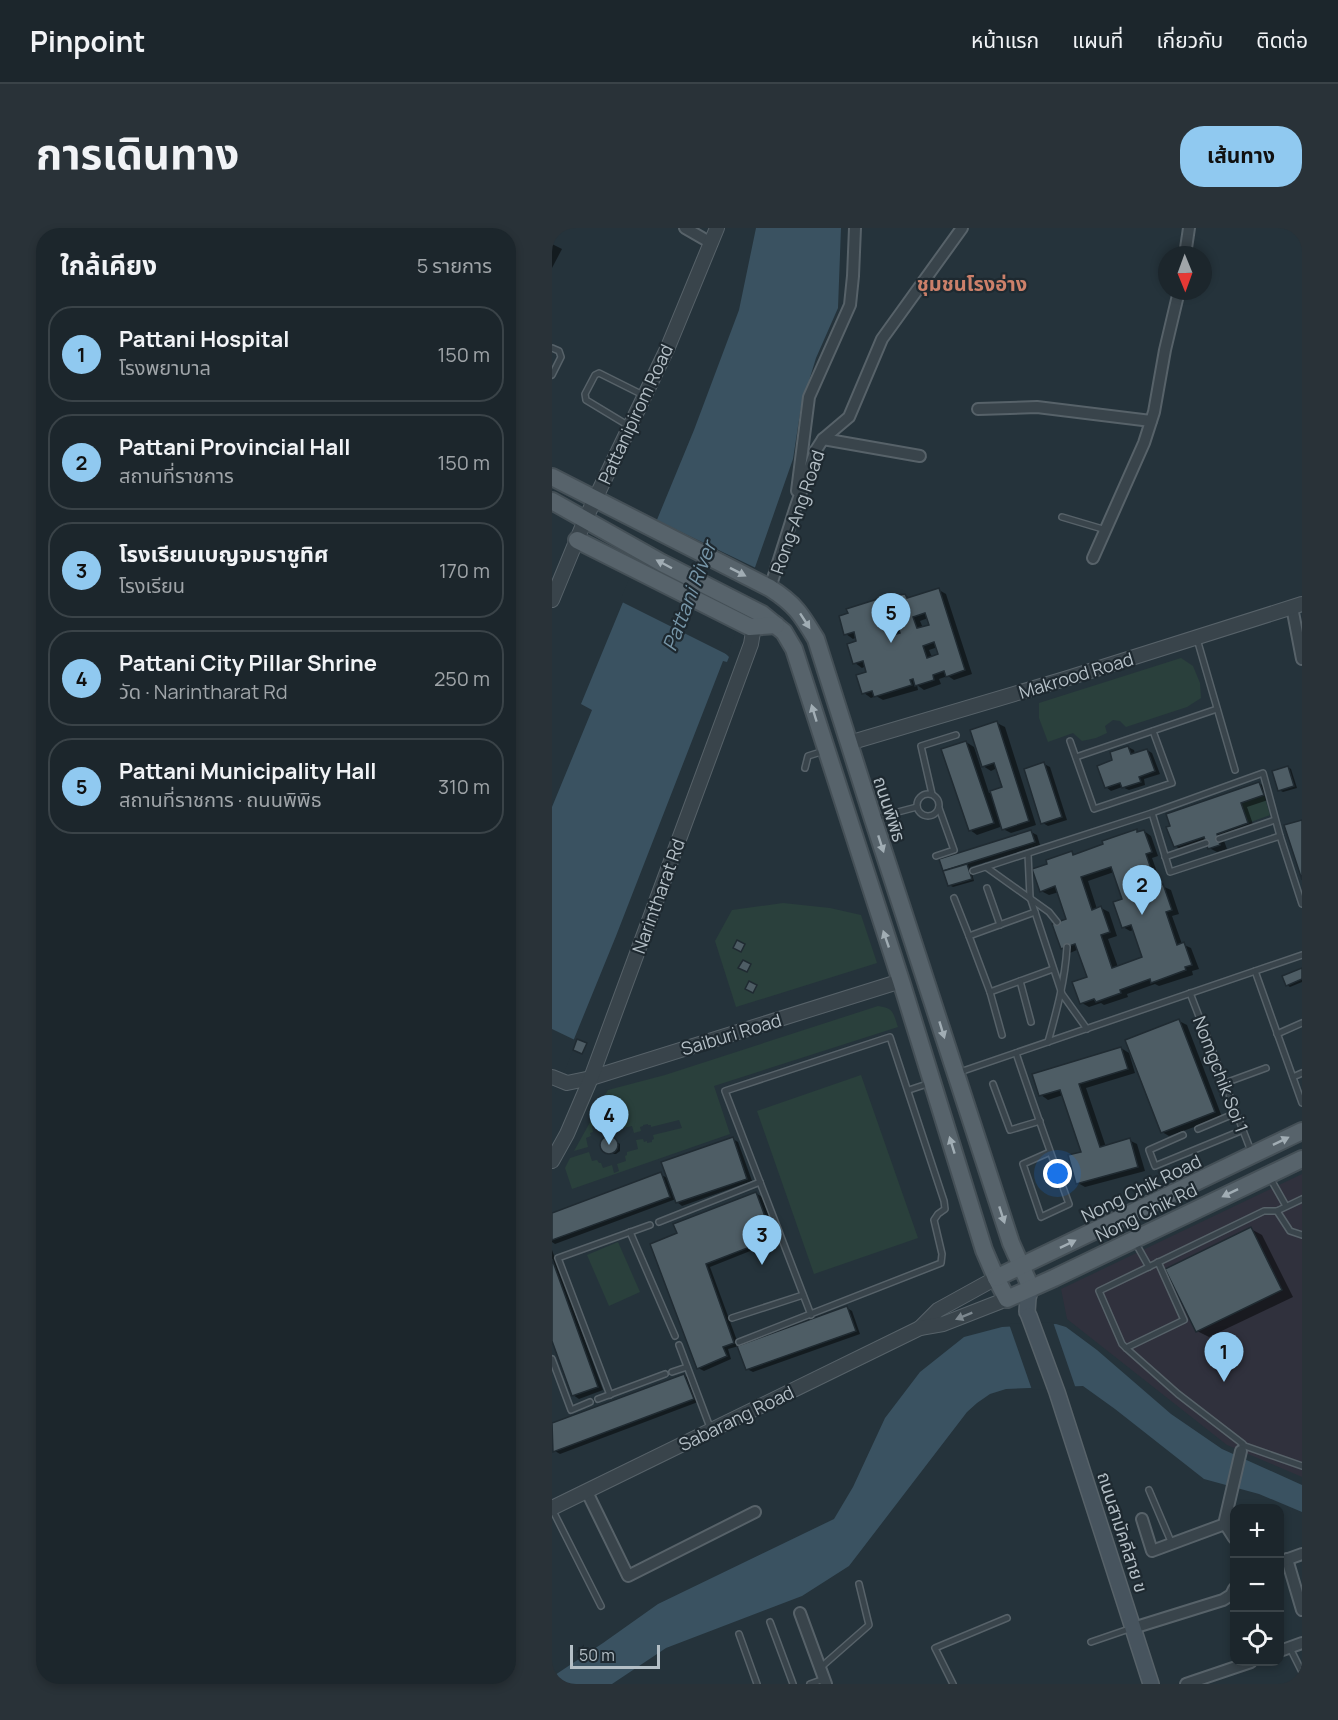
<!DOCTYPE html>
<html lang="th">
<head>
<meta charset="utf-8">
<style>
  body { margin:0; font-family:Manrope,"Noto Sans Thai",sans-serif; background:#293238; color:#f1f3f6 }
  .controls { position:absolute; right:18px; bottom:18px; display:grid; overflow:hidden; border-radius:12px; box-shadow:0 3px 9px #0003 }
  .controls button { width:54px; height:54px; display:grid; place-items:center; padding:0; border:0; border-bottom:2px solid #3a4348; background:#1c262c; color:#f1f3f6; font:30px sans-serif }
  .compass { position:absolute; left:606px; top:18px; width:54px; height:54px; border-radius:50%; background:#1c262c; box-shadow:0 3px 9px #0003; rotate:179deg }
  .scale { position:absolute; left:18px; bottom:15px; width:90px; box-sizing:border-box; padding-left:6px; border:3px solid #b4bfc6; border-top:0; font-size:16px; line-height:21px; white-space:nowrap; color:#b4bfc6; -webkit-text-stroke:4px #1e2930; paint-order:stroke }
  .you { position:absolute; left:506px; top:946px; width:21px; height:21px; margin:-15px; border:4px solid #fff; border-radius:50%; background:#1a73e8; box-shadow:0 0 0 9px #1a73e833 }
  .badge { display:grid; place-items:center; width:39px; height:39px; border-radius:50%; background:#90c9f0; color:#111; font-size:20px; font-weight:700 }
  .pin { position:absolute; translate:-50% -50px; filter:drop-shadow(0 2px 3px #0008) }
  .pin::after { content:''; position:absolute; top:32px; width:21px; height:18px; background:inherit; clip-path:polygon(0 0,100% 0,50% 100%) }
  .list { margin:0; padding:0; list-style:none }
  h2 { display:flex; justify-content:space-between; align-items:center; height:78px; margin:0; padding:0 24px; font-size:26px }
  h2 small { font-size:20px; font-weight:400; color:#a0a5a9 }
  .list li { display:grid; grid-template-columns:39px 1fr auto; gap:18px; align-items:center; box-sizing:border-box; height:96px; margin:0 12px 12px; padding:0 12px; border:2px solid #3a4348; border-radius:24px }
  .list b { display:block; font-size:22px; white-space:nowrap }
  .list p { margin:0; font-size:20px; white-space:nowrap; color:#a0a5a9 }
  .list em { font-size:20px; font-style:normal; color:#a0a5a9 }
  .icon { flex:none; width:33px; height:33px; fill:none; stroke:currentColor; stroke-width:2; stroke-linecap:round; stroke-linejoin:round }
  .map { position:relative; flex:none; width:750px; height:1456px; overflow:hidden; border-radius:24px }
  header { display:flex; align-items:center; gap:36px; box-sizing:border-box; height:84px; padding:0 30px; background:#1c262c; border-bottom:2px solid #3a4348 }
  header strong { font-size:28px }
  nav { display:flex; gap:33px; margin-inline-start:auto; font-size:21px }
  .intro { display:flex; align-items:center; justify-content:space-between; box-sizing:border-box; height:144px; padding:0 36px }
  h1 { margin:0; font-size:42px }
  .button { padding:15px 27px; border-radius:24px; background:#90c9f0; color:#111; font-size:21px; font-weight:700 }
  main { display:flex; gap:36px; padding:0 36px }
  aside { flex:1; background:#1c262c; border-radius:24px; box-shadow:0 3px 9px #0003 }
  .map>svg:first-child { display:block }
  .medical { fill:#30313d }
  .green { fill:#2a403c }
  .water { fill:#3a5261 }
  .pier { fill:#25333b }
  .shadow { fill:#0007; fill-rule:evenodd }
  .building { fill:#4e5d65; stroke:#202b32; stroke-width:1.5; fill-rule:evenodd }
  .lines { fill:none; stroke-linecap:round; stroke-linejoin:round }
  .service-casing { stroke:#576269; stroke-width:8 }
  .minor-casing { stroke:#576269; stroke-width:14 }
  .tertiary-casing { stroke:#576269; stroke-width:16 }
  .secondary-casing { stroke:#576269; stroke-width:18 }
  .primary-casing { stroke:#455057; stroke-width:20 }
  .service { stroke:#39444b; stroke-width:5 }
  .minor { stroke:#39444b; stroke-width:10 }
  .tertiary { stroke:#39444b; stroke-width:14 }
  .secondary { stroke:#47545e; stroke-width:15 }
  .primary { stroke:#57636b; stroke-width:16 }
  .oneway { fill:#a1adb4 }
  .oneway2 { fill:#7d888f }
  .labels { text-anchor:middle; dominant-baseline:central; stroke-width:4.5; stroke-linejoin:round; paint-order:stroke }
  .street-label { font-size:18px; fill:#b4bfc6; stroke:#1e2930 }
  .neighbourhood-label { font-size:20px; font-weight:bold; fill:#cc806a; stroke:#1e2930 }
  .water-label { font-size:20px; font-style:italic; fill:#7796a8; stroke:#1e2930 }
</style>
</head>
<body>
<header>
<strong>Pinpoint</strong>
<nav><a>หน้าแรก</a><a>แผนที่</a><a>เกี่ยวกับ</a><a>ติดต่อ</a></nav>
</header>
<div class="intro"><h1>การเดินทาง</h1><a class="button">เส้นทาง</a></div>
<main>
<aside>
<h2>ใกล้เคียง<small>5 รายการ</small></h2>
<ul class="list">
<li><span class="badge">1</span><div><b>Pattani Hospital</b><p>โรงพยาบาล</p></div><em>150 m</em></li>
<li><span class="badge">2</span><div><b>Pattani Provincial Hall</b><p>สถานที่ราชการ</p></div><em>150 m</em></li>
<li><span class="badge">3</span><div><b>โรงเรียนเบญจมราชูทิศ</b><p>โรงเรียน</p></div><em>170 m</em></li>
<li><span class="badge">4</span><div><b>Pattani City Pillar Shrine</b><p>วัด · Narintharat Rd</p></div><em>250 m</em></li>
<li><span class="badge">5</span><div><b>Pattani Municipality Hall</b><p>สถานที่ราชการ · ถนนพิพิธ</p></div><em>310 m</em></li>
</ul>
</aside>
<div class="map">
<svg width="750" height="1456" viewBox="0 0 750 1456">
  <rect width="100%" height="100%" fill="#25333b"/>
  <polygon class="medical" points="750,946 750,1249 675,1217 515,1091 509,1061"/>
  <g class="green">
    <polygon points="629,430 641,438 648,455 649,470 635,479 574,499 568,493 561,492 553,498 555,505 544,510 530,513 521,505 496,514 487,490 487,475"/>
    <polygon points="712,567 718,587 696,595 689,575"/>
    <polygon points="231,675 278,680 309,687 325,735 184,779 163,713 180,682"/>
    <path d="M326 778C342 780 341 785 346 799L162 858 178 906 20 961 13 940 18 930 37 924 40 933 45 932 47 935H49L51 940 60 937 62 945 67 943 65 936 74 933 73 928 75 927V924L86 921 84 912 91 911 92 914 95 913V915L100 914V912L102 911 101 907 130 900 127 892 99 899V897H96V896L91 897V898L88 899 89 903 82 905 80 898 68 901 67 897 64 898 63 892 54 894 52 889 47 890 49 896 40 898 41 904 38 905 39 908 34 910 36 919 22 923 56 862 113 847Z"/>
    <polygon points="309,847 366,1010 262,1046 205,883"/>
    <polygon points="66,1014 88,1064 57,1078 35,1027"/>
  </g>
  <g class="water">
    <polygon points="204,0 289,0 286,80 264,130 249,179 241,231 173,425 177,429 175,434 171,433 64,708 0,865 0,579 40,482 29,476 142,202 187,82"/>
    <polygon points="504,1096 514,1099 545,1122 619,1186 670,1221 750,1257 750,1284 707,1266 652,1251 563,1181 531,1158 454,1161 438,1166 425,1175 415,1184 297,1338 250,1368 114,1420 60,1456 0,1456 0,1449 51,1415 106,1376 282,1291 301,1259 333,1190 368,1144 412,1109 450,1099"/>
  </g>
  <g class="pier">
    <polygon points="102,291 206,341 176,425 180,429 68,373"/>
    <polygon points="0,801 25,813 3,866 0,868"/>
    <polygon points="501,1094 524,1161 480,1162 457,1096"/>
  </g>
  <g class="shadow">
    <polygon points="0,16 10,21 0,40"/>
    <path d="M387 362 394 366 420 446 402 452 396 448 387 451 389 456 372 462 365 457 366 462 331 472 324 468 319 470 312 465 316 445 314 438 310 440 303 435 306 414 305 409 301 411 294 406 332 371 340 375 353 367 359 371ZM334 390 347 397V401L333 392ZM376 390 379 398 371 400 368 393ZM386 419 388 427 380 429 377 422Z"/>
    <polygon points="445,495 453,499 484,597 459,605 451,601 451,598 425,607 418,602 414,514 422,519 437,565 452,560 445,540 439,543 431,538"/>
    <polygon points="576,519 582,522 583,526 595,522 600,525 608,546 592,551 593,557 577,562 570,559 559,563 554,559 562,533"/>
    <polygon points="492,536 498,539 515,592 496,598 491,595"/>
    <polygon points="736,539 739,541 745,560 731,564 727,562"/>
    <polygon points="707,555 715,560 719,571 695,579 702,599 671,610 675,621 665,624 657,620 655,614 631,623 623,618"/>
    <path d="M584 602 588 605 592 603 599 608 606 628 600 630 610 658 619 662 627 686 620 688 630 716 639 720 647 741 640 743 641 747 607 758 603 756 575 766 576 769 552 777 549 775 537 779 530 775 536 750 527 721 518 725 510 720 516 691 507 664 497 667 489 663 520 625 524 627ZM562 644 572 672 571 699 578 703 582 702 592 730 566 739 556 711 565 708 557 684 549 680 545 681 536 653Z"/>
    <polygon points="479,604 485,607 488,617 418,639 422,653 401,659 397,657 389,632"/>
    <polygon points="750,741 750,754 738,759 735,757"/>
    <polygon points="627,793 635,797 670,889 617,908 610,904"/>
    <polygon points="569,820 577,825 583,845 534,860 554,919 577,912 585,916 593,943 533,959 526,955 531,925 511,867 496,872 489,867"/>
    <polygon points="60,910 68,916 68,923 64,926 59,926 52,921 51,914 53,911"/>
    <polygon points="181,911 186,914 200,953 130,978 125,974 124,971 3,1016 0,1014 0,986 108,946 117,951"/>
    <polygon points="204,965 210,969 226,1012 158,1039 187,1118 176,1121 179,1131 152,1143 146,1140 127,1006"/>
    <polygon points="699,1001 710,1007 741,1069 657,1109 645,1103"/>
    <polygon points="0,1022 51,1162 27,1171 21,1167 0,1109"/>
    <polygon points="295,1080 300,1083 308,1106 201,1144 195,1141"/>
    <polygon points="132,1147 137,1150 146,1174 8,1226 3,1223 0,1216 0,1196"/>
  </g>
  <g class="building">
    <path d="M387 360 413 442 394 449 392 443 381 447 382 452 363 458 361 451 358 452 360 457 322 469 320 463 310 466 304 447 314 444 311 433 301 436 295 416 304 413 302 404 292 407 287 388 296 385 294 381 332 369 334 374 338 372 336 368 353 366 355 370ZM373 385 377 397 365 400 361 389ZM344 393 348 405 344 406 340 395ZM382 414 386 426 375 430 371 418Z"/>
    <polygon points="445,493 477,593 450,602 438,563 450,559 442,535 430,539 418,502"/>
    <polygon points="414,513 442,595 417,603 389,521"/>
    <polygon points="576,518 579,526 595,521 603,543 587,549 589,554 570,560 568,555 553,560 545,538 560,532 558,524"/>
    <polygon points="492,534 510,589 489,596 472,541"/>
    <polygon points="736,538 742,558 726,563 720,543"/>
    <polygon points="707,554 712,567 689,575 696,595 665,606 668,617 656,621 652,609 622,619 614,599 618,598 614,586"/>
    <polygon points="750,592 750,652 732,597"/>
    <path d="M585 601V604L592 602 600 624 594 626 605 659 611 656 620 682 614 684 625 717 632 714 640 737 633 739 634 742 599 755 598 751 568 762 569 765 544 774 542 771 528 776 520 754 535 749 523 716 509 721 500 696 514 691 503 658 488 664 480 641 495 636 494 632 520 623 521 627 551 616 550 613ZM559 639 570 671 561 674 570 700 579 697 590 729 560 740 549 707 558 704 549 678 540 682 529 649Z"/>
    <polygon points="479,602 483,614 391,643 387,631"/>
    <polygon points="415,636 420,651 396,658 391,643"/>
    <polygon points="185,712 193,716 189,724 181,720"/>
    <polygon points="191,732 199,736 195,744 186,740"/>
    <polygon points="750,740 750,751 734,758 730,748"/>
    <polygon points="197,753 205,757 201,765 193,761"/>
    <polygon points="627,791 663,884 609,905 573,812"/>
    <polygon points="25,811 35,815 30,826 21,822"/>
    <polygon points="569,819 576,841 527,856 548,919 578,910 586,939 524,956 516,927 529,924 508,862 487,868 480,846"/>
    <circle cx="57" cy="917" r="9"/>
    <polygon points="181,909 195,951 124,975 109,934"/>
    <polygon points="109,944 118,969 0,1012 0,985"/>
    <polygon points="204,964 221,1010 154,1036 182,1115 171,1119 175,1128 145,1141 98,1016 125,1005 121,996"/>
    <polygon points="699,999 730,1062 644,1104 613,1041"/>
    <polygon points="0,1031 46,1159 20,1168 0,1113"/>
    <polygon points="295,1078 304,1103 194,1142 185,1118"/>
    <polygon points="132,1146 142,1171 1,1224 0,1195"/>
  </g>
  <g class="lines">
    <g class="service-casing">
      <g id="service">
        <polyline points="0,120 7,123 9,129 0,147"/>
        <polyline points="77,198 34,172 33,166 43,147 47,145 91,167"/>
        <polyline points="510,289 554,302"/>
        <polyline points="645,411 683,542"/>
        <polyline points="518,513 542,581 620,555 601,503"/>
        <polyline points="524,529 665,481"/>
        <polyline points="253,540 256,528 272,523"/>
        <polyline points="380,566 369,518 404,507"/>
        <circle cx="376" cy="577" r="11"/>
        <polyline points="600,585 618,644 728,608"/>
        <polyline points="323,590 365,579"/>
        <polyline points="667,611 723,592"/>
        <polyline points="476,626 478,669 510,766 535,801"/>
        <polyline points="384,628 402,622 387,580"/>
        <polyline points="613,629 654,615"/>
        <polyline points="434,639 497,684 505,694"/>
        <polyline points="421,643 600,585 711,545 728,608 750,676"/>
        <polyline points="435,660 448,697"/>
        <polyline points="402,670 417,708"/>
        <polyline points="483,684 417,708 438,764 501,741"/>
        <polyline points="703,743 750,875"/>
        <polyline points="468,753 479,794"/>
        <polyline points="438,764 450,807"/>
        <polyline points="638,765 699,923"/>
        <polyline points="725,806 750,795"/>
        <path d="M496 814C505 782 513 752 515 719"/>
        <path d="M464 825C481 876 499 926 517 976L489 989 471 936 498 924"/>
        <polyline points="405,845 750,727"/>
        <polyline points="741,849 750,845"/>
        <polyline points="673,855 714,840"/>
        <polyline points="441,856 458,902 488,893"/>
        <polyline points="357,862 378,855"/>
        <polyline points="646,901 684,885"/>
        <polyline points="631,907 597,922 603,938 691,902"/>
        <polyline points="717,948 734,978"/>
        <polyline points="725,983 738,1003 750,1007"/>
        <polyline points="107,994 208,954"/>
        <polyline points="78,1004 123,1108"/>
        <polyline points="583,1014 597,1039"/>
        <polyline points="180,1090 251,1067"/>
        <polyline points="187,1114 389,1035 390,1026 382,992 386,986 393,981 392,973 338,809 173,863 259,1087"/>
        <polyline points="127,1117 159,1202"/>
        <polyline points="574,1120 632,1092 606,1034"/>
        <polyline points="0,1131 19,1182 38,1174"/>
        <polyline points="120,1144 135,1139"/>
        <polyline points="58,1167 6,1030 98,997"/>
        <polyline points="46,1171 113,1146"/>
        <polyline points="691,1216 626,1166 574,1120 570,1116 547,1063 712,983 725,983 750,971"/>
        <polyline points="690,1217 750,1238"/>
        <polyline points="597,1262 620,1316"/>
        <polyline points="0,1281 49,1378"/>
        <polyline points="218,1394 241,1456"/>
        <polyline points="187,1406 205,1456"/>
        <polyline points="539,1414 580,1400"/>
        <polyline points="738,1420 750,1444"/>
        <polyline points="268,1440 317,1397 307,1356"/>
        <polyline points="258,1456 272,1451"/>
        <polyline points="401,1456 383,1420 455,1390"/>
      </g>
    </g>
    <g class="minor-casing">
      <g id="minor">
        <polyline points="133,0 159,15"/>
        <polyline points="633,27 637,0"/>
        <polyline points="426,181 485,179 599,193"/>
        <polyline points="271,211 368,228"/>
        <polyline points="245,263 257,169 298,77 301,48 303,0"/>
        <polyline points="541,330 592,215 602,184 613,122 627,63"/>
        <polyline points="218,360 244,278 264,222 271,211 297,189 330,111 410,0"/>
        <polyline points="740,379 750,431"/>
        <polyline points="35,1264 76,1348 203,1284"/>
        <polyline points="590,1291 600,1323 673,1296"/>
        <polyline points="682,1310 673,1296 673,1292 689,1223"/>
        <polyline points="735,1331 750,1382"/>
        <polyline points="728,1334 750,1326"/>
        <polyline points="248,1385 274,1456"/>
        <polyline points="581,1400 671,1372 679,1367 682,1361"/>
        <polyline points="728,1423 750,1415"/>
        <polyline points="634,1456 699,1434"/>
      </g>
    </g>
    <g class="tertiary-casing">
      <g id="tertiary">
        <polyline points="0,372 33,292 116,119 165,0"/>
        <polyline points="297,515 516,450 750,376"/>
        <polyline points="0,849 15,855 39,850 349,753"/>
        <polyline points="0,933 15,906 39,850 199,416 202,398"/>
        <polyline points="368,1100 386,1082 444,1050"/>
        <polyline points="0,1280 368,1100 391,1096 455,1071"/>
      </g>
    </g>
    <g class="secondary-casing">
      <g id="secondary">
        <polyline points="475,1084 476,1070 479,1060"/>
        <polyline points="477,1088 505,1164 599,1456"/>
      </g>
    </g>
    <g class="primary-casing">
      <g id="primary">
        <path d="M0 249 218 360C243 376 249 386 264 411L321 591 459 1015 479 1060"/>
        <polyline points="0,273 110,335 210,386 232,404 242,421 349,753 432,1022 444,1050 455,1071 502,1050 750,931"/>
        <polyline points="25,312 198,399 224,397"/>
        <polyline points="444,1050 750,903"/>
      </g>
    </g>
    <use href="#service" class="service"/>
    <use href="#minor" class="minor"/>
    <use href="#tertiary" class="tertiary"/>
    <use href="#secondary" class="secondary"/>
    <use href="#primary" class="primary"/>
  </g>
  <defs><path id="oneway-solid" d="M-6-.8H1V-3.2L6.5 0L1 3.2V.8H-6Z" transform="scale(1.5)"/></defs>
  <g class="oneway">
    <use href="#oneway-solid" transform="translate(112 336) rotate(-152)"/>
    <use href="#oneway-solid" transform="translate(186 344) rotate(27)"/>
    <use href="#oneway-solid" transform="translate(253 393) rotate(57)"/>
    <use href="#oneway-solid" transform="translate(262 485) rotate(-107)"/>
    <use href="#oneway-solid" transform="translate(329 616) rotate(72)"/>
    <use href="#oneway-solid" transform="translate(334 711) rotate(-109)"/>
    <use href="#oneway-solid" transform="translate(390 802) rotate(73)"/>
    <use href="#oneway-solid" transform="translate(729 913) rotate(-26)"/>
    <use href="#oneway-solid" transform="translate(400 917) rotate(-107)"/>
    <use href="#oneway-solid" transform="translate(678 965) rotate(154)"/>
    <use href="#oneway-solid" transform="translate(450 987) rotate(72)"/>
    <use href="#oneway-solid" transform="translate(516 1016) rotate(-26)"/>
  </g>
  <use class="oneway2" href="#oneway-solid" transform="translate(412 1088) rotate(158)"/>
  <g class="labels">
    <g class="street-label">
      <text transform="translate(83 186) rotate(-65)">Pattanipirom Road</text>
      <text transform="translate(245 284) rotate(-71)">Rong-Ang Road</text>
      <text transform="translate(524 447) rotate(-17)">Makrood Road</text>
      <text transform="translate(338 581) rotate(72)">ถนนพิพิธ</text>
      <text transform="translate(106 668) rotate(-70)">Narintharat Rd</text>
      <text transform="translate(179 806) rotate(-17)">Saiburi Road</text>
      <text transform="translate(669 846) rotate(69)">Nomgchik Soi 1</text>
      <text transform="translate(589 960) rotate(-26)">Nong Chik Road</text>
      <text transform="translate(594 984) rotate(-26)">Nong Chik Rd</text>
      <text transform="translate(184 1190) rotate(-26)">Sabarang Road</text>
      <text transform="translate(571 1304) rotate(72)">ถนนสามัคคีสาย ข</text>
    </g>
    <g class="neighbourhood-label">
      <text x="420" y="55">ชุมชนโรงอ่าง</text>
    </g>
    <g class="water-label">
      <text transform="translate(137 368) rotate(-69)">Pattani River</text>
    </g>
  </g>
</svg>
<div class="controls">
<button>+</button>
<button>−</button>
<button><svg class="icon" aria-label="locate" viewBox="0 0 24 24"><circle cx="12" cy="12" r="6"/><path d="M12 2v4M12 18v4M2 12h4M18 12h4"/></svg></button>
</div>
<svg class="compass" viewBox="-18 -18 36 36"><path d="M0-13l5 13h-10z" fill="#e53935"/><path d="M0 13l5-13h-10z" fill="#a0a5a9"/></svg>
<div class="scale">50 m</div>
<div class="you"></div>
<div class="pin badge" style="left:672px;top:1154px">1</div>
<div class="pin badge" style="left:590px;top:687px">2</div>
<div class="pin badge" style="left:210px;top:1037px">3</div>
<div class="pin badge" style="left:57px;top:917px">4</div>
<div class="pin badge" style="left:339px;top:415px">5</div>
</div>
</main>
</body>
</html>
